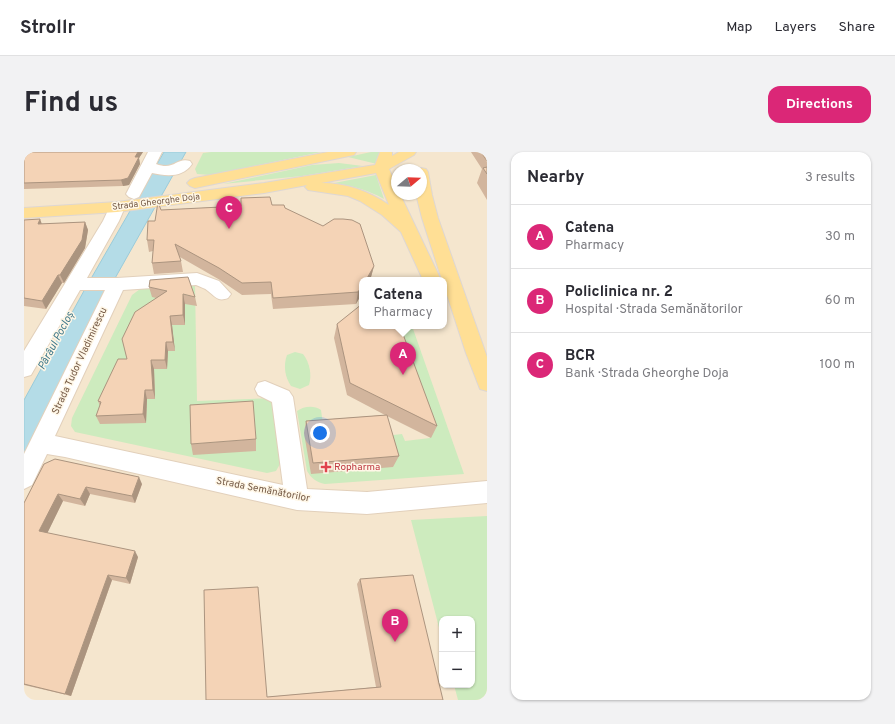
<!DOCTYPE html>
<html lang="en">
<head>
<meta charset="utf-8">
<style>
  body { margin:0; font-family:Overpass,sans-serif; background:#f2f2f3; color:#2b2b33 }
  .controls { position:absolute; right:12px; bottom:12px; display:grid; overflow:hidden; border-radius:8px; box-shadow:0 1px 3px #0004 }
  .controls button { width:36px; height:36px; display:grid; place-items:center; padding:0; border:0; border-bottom:1px solid #e1e1e2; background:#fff; color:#2b2b33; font:20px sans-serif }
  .compass { position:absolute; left:367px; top:12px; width:36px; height:36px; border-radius:50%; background:#fff; box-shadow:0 1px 3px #0004; rotate:71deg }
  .you { position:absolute; left:296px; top:281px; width:14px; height:14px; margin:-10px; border:3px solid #fff; border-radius:50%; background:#1a73e8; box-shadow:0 0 0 6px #1a73e833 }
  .badge { display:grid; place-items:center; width:26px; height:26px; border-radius:50%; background:#db2777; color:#fff; font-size:13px; font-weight:700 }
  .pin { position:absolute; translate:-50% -33px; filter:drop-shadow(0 1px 2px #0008) }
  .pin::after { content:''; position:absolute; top:21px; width:14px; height:12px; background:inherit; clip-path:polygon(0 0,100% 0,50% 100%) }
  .popup { position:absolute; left:335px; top:125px; width:88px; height:52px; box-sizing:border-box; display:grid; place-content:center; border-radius:8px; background:#fff; filter:drop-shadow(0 1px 3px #0005); font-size:13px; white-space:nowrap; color:#7c7c81 }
  .popup b { font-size:15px; color:#2b2b33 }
  .popup::after { content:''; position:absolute; left:50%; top:100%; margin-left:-8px; border:8px solid transparent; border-top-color:#fff }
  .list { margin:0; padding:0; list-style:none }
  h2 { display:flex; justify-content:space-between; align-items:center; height:52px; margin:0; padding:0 16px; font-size:17px }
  h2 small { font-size:13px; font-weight:400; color:#7c7c81 }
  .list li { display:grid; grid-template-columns:26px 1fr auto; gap:12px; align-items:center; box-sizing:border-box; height:64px; padding:0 16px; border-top:1px solid #e1e1e2 }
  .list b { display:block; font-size:15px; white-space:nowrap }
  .list p { margin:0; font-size:13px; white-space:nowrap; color:#7c7c81 }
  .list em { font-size:13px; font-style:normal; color:#7c7c81 }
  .map { position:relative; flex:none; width:463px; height:548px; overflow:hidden; border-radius:12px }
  header { display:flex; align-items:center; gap:24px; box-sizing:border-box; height:56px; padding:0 20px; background:#fff; border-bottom:1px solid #e1e1e2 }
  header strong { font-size:19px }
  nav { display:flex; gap:22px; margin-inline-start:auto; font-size:14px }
  .intro { display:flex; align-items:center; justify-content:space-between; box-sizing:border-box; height:96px; padding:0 24px }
  h1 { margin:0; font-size:28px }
  .button { padding:10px 18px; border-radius:12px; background:#db2777; color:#fff; font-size:14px; font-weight:700 }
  main { display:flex; gap:24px; padding:0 24px }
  aside { flex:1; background:#fff; border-radius:12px; box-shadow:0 1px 3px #0004 }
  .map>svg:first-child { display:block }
  .residential { fill:#f5e6ce; fill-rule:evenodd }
  .green { fill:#cdebbe }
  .water { fill:#b4dce7; stroke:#99cbda }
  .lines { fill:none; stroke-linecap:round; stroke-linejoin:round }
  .minor-casing { stroke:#e2d0bb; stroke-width:2 }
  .major-casing { stroke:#ded7d3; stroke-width:2 }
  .minor { fill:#fff; fill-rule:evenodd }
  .major { fill:#ffdf95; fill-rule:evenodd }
  .wall { fill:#d2b59d }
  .shaded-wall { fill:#ab947f }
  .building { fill:#f4d3b6; stroke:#ab947f }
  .health-dot { fill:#e0444e; stroke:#fff7e7; stroke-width:1.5 }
  .labels { text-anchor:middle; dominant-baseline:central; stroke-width:3; stroke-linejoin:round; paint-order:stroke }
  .far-street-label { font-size:9px; fill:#755a46; stroke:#fff7e7 }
  .street-label { font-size:10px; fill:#755a46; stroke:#fff7e7 }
  .health-label { font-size:10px; fill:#be3a42; stroke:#fff7e7; text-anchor:start }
  .water-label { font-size:11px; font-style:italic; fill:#3f788a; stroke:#fff7e7 }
</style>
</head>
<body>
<header>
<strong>Strollr</strong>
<nav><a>Map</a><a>Layers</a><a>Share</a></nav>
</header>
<div class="intro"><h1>Find us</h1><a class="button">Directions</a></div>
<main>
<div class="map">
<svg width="463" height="548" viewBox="0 0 463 548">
  <rect width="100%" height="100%" fill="#fdf4e0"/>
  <path class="residential" d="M0 0H463V548H0ZM373 18H397V42H373ZM338 128H420V174H338ZM418 467H448V533H418Z"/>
  <g class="green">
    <polygon points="187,0 297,0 186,23 173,22 171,17 179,1"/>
    <polygon points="347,0 358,0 353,12 324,5"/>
    <polygon points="315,11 339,14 278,24 199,32 288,13"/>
    <path d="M352 23 360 47C344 38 329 34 310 31Z"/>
    <polygon points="171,133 173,249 248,246 256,312 252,319 243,321 51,280 47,274 48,266 108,143 116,137"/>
    <path d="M367 174H388L440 322 301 332C292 330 288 327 283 319L273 259C280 254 290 253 297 258L300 279 280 281 361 284 378 282 381 289 406 286Z"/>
    <path d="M271 200 279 202C286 211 288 223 285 233L276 237 267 234C261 225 259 214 263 203Z"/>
    <polygon points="463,364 463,548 434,548 430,533 448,533 448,467 418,467 418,487 387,368"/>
  </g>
  <polygon class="water" points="140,0 162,0 85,137 0,308 0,248 61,137"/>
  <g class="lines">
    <g class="minor-casing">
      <g id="minor">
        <path d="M124 0H138L132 12C151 19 152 5 166 9L168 12C159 26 142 24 128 21L115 45 110 47 105 45 102 42Z"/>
        <path d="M93 50 99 52 101 55 95 69 63 126H93L173 121 195 129 207 142 204 146C194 150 192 145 184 139 181 136 176 135 172 133L99 138 31 284 259 333 248 250 234 243 231 237 234 231 241 229 265 239 269 245 283 337 343 340 463 329V351L343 362 273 358 41 305 23 302 8 333 0 337V302L81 138H56L7 223 0 225V199L79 69 87 52Z"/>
      </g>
    </g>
    <g class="major-casing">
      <g id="major">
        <polygon points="304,0 332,0 330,3 325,4 171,36 166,34 163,31 166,28 171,26"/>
        <path d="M356 0H368V4L375 0H392L390 3 365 17 373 35V42H376L417 128H399L377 80 358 63 336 49 324 44 284 38 281 35 283 33 240 41 93 60 0 66V56L93 50 240 31 351 13ZM352 21 365 53C345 39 322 31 297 31Z"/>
        <polygon points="397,16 402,17 404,20 408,43 414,66 463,205 463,239 456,237 442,201 420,134 420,128 418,128 398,66 392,42 397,42 397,18 391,18"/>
      </g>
    </g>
    <use href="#minor" class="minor"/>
    <use href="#major" class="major"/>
  </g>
  <g class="wall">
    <polygon points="0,0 119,0 115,6 116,12 105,33 99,34 0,37"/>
    <polygon points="447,0 463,0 463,48 453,31 458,17"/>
    <polygon points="217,46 261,56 350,114 347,125 332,152 249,157 247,142 218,143 196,128 156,105 157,109 159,120 130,122 128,111 129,99 125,100 123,88 131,69 137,58 217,54"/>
    <polygon points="16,67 17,72 61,70 64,78 61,96 40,131 38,131 22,157 0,154 0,68"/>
    <polygon points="125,135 171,145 173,154 161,152 161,173 148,173 151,199 144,199 143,217 130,217 131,247 123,247 122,271 76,272 72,264 76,254 74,249 103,207 132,146 128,145"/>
    <polygon points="313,172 413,274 407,286 363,264 375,304 369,315 287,322 280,281 282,269 361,263 323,243 310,186"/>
    <polygon points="232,287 232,299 169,303 167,292"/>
    <polygon points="20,312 118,332 111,351 66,342 61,354 39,349 23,381 114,405 106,432 88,428 47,544 0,533 0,351"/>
    <polygon points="336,427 419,548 243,545 352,535 333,432"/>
  </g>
  <g class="shaded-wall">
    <polygon points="114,0 119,0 115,6 116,12 105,33 99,34 97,28"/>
    <polygon points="16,67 19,75 14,72"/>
    <polygon points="61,70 64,78 61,96 40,131 36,123"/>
    <polygon points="350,114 347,125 346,128 342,128"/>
    <polygon points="34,123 38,131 22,157 18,149"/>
    <polygon points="338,134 338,141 332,152 334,140"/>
    <polygon points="159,142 161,152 161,173 159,163"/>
    <polygon points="146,164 148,173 151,199 149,190"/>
    <polygon points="142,190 144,199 143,217 141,208"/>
    <polygon points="127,208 130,217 131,247 129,238"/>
    <polygon points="121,238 123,247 122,271 119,262"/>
    <polygon points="115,325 118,332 111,351 108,344"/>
    <polygon points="62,335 66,342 61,354 56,347"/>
    <polygon points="34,342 39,349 21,386 15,379"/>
    <polygon points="111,399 114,405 106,432 102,426"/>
    <polygon points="84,423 88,428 47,544 41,542"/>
  </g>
  <g class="building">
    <polygon points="0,0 114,0 111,5 115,5 104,26 97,28 0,31"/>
    <polygon points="457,0 463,0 463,9"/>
    <polygon points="463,15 463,22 459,16"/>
    <polygon points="246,45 248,53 260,53 261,56 299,74 310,67 319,67 328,68 336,72 350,114 342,128 338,128 338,134 334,140 249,146 247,130 218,131 195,116 151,92 157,109 128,111 130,88 123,88 124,69 131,69 134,50 137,58 217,54 217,46"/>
    <polygon points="16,67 14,72 61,70 58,88 36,123 34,123 18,149 0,146 0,68"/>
    <polygon points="164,125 171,145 159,142 159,163 146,164 149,190 142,190 141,208 127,208 129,238 121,238 119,262 72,264 77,250 74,249 94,207 103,207 98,187 111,160 143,139 125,135 126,128"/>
    <polygon points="338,152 338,174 376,174 413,274 326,231 313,172"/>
    <polygon points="229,249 232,287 167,292 166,253"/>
    <polygon points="363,263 375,304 289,311 282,269"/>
    <polygon points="31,307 115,325 108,344 62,335 56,347 34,342 15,379 111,399 102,426 84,423 41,542 0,532 0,351 20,312"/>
    <polygon points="389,423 419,548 182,548 180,438 234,435 243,545 357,535 336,427"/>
  </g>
  <path class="health-dot" d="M300 309h4v4h4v4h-4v4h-4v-4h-4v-4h4z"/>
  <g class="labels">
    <g class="far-street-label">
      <text transform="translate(132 50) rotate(-7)">Strada Gheorghe Doja</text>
    </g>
    <g class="street-label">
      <text transform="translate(56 209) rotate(-65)">Strada Tudor Vladimirescu</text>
      <text transform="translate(239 338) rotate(11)">Strada Semănătorilor</text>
    </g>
    <g class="health-label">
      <text x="310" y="315">Ropharma</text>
    </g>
    <g class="water-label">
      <text transform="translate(32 189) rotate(-62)">Pârâul Pocloș</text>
    </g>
  </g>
</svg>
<div class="controls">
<button>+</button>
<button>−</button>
</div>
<svg class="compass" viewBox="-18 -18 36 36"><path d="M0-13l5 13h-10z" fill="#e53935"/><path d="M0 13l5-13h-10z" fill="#7c7c81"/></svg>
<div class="you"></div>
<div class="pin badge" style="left:379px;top:223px">A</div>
<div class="popup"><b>Catena</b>Pharmacy</div>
<div class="pin badge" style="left:371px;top:490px">B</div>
<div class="pin badge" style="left:205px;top:77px">C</div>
</div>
<aside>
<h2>Nearby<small>3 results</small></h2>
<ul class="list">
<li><span class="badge">A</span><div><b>Catena</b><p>Pharmacy</p></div><em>30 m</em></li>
<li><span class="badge">B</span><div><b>Policlinica nr. 2</b><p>Hospital · Strada Semănătorilor</p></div><em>60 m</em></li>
<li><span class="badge">C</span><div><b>BCR</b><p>Bank · Strada Gheorghe Doja</p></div><em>100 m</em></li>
</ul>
</aside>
</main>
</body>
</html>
